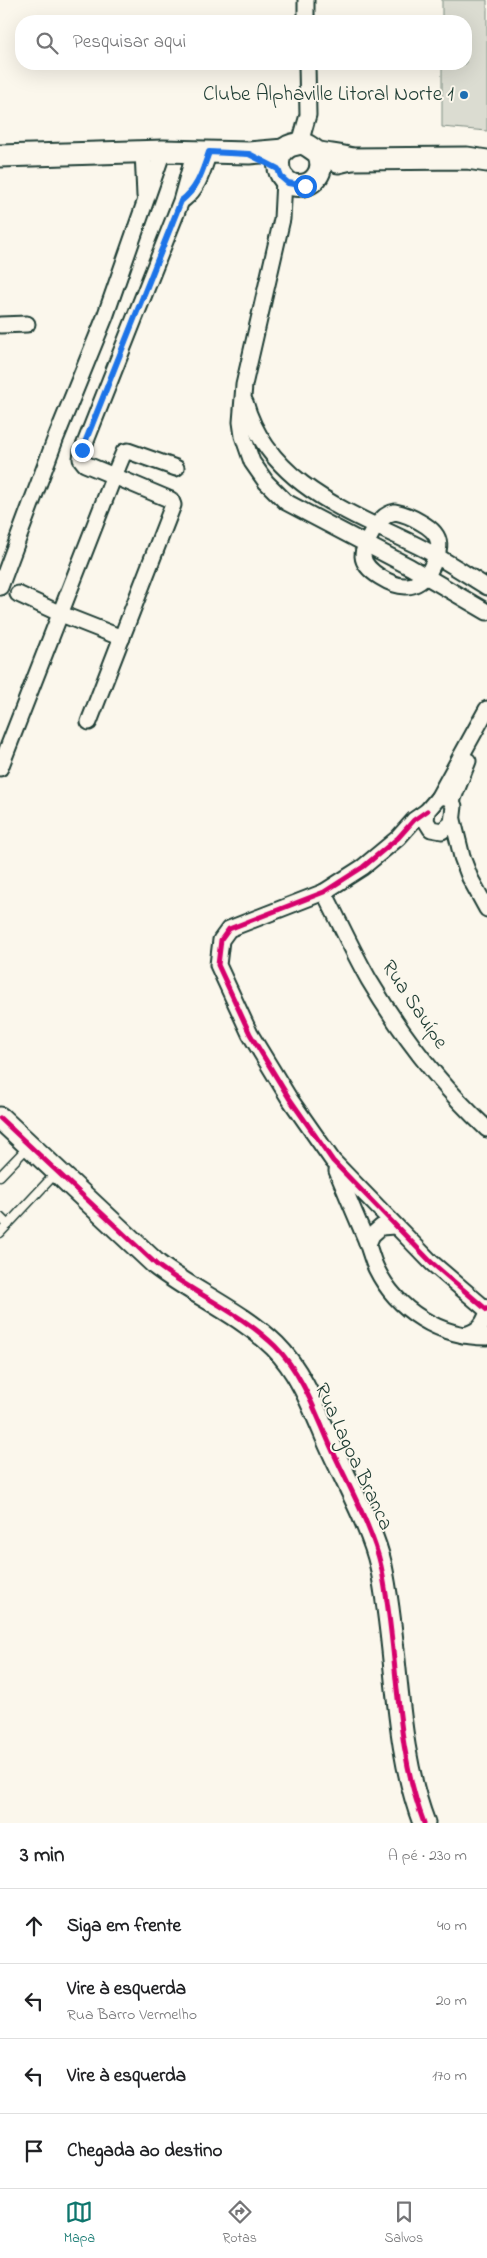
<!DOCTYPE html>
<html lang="pt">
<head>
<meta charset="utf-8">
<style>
  body { margin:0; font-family:"Indie Flower",sans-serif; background:#f6f6f6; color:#202124 }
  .stop { position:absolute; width:15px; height:15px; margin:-11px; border:4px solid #1a73e8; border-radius:50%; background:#fff }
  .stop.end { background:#1a73e8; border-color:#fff; box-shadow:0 1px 5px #0008 }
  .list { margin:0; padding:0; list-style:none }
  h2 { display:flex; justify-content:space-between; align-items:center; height:65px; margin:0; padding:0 20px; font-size:21px }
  h2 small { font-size:16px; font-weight:400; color:#757577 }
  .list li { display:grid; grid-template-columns:32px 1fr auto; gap:15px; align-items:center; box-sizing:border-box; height:75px; padding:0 20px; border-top:1px solid #e0e0e0 }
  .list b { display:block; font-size:19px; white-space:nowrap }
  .list p { margin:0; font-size:16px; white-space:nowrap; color:#757577 }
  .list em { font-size:16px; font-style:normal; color:#757577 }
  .icon { flex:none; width:28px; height:28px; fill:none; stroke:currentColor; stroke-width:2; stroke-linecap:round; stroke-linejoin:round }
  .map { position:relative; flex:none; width:487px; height:1823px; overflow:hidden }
  .search { position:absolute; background:#fff; box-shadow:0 5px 20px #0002; left:15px; right:15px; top:15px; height:55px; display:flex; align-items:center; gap:12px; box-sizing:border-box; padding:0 18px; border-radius:20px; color:#757577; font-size:19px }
  .sheet { height:365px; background:#fff }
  nav { display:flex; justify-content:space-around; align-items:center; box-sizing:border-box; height:70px; border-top:1px solid #e0e0e0; background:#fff; font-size:14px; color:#757577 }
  nav a { display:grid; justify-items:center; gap:2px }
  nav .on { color:#0f766e }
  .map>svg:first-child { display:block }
  .grass { fill:#dbdcd1; stroke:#7d8c82 }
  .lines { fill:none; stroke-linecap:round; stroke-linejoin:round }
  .lane-casing { stroke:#1f3d34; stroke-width:11 }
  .street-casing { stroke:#1f3d34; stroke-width:19 }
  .secondary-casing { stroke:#1f3d34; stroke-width:25 }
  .lane { stroke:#fbf7ec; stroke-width:8 }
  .street { stroke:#fbf7ec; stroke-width:15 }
  .secondary { stroke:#fbf7ec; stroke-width:21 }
  .cycleway-casing { stroke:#fbf7ec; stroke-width:8 }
  .cycleway { stroke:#d6006c; stroke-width:5 }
  .route { stroke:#1a73e8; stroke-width:6 }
  .poi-dot { fill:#1f6fb2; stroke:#fbf7ec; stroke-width:2 }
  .labels { text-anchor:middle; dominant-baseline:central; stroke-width:4; stroke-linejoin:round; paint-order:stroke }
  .poi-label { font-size:21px; fill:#1f3d34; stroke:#fbf7ec; text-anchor:end }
  .street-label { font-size:21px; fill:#1f3d34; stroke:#fbf7ec }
</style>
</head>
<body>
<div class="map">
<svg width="487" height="1823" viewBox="0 0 487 1823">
  <rect width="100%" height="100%" fill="#fbf7ec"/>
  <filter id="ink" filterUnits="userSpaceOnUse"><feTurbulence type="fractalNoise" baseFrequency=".02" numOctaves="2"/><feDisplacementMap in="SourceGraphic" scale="10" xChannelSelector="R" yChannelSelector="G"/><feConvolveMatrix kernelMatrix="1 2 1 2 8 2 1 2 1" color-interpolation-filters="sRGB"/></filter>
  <g filter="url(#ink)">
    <polygon class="grass" points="442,0 487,0 487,131 442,127 442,64 466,64 466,21 442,21"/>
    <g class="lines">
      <g class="lane-casing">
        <g id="lane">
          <polyline points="0,1176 28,1147"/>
          <polyline points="0,1217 8,1225"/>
          <polyline points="0,1233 56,1173"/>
        </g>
      </g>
      <g class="street-casing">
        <g id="street">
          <polyline points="306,0 306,21"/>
          <polyline points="300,143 308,115 307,64"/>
          <polyline points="143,151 145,196"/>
          <polyline points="284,180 282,219 244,385 241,422 243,436 252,462 266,482 286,502 410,567 487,612"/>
          <path d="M184 199C199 187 203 169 209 152"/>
          <polyline points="0,325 27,324"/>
          <path d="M245 402C268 484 349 512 418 546 442 558 464 573 487 587"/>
          <path d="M395 512C405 514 412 517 420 522 446 536 441 549 429 572 425 579 415 586 407 586 393 587 364 571 363 556 363 547 369 538 373 531 379 522 384 514 395 512Z"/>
          <polyline points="0,587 55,440 105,317 163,151"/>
          <polyline points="18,594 61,614 122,638"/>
          <polyline points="89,722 173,505 171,500 114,476 124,452 128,451 176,468"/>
          <polyline points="0,768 114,476 85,464 81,459 82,451 181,201 195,151"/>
          <polygon points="445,796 449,797 454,806 452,823 442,831 431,829 426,821 427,811 438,798"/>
          <polyline points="438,798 487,709"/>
          <polyline points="452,801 468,761"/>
          <polyline points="427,811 414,820 398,838 363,867 324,892 229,929 221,940 218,965 250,1034 289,1098 333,1161 432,1263 487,1310"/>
          <polyline points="453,820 462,857 470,878 487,909"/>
          <path d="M324 892C339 921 353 952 369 980 401 1034 441 1086 487 1129"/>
          <path d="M337 1171C346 1193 355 1214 364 1235 369 1246 371 1257 376 1268 397 1311 440 1337 487 1337"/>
          <polyline points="368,1244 372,1235 381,1227 394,1226"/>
          <path d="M463 1335C476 1333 483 1326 487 1314"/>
        </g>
      </g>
      <g class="secondary-casing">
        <g id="secondary">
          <path d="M318 153C327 171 313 189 293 185 273 177 273 147 297 144 306 142 310 148 317 152 320 154 344 156 351 159"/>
          <polyline points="0,156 163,151 249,153 284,150"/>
          <polyline points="338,162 351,159 467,158 487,161"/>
          <path d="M0 1118 157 1265C195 1294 241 1313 275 1346 302 1373 315 1411 330 1445 346 1481 373 1529 381 1566 399 1651 393 1741 424 1823"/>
        </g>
      </g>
      <use href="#lane" class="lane"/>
      <use href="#street" class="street"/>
      <use href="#secondary" class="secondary"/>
      <g class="cycleway-casing">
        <g id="cycleway">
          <polyline points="427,811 414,820 398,838 363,867 324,892 229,929 221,940 218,965 250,1034 289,1098 333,1161 432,1263 487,1310"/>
          <path d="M0 1118 157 1265C195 1294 241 1313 275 1346 302 1373 315 1411 330 1445 346 1481 373 1529 381 1566 399 1651 393 1741 424 1823"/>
        </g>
      </g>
      <use href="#cycleway" class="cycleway"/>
    </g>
  </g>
  <g class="lines" filter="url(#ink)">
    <path class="route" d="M82 450 181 201C198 188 202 172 209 152L249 154 278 169 281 177 288 183 305 186"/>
  </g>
  <circle class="poi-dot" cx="464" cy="95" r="5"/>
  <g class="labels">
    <g class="poi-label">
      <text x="454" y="95">Clube Alphaville Litoral Norte 1</text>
    </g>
    <g class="street-label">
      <text transform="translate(414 1005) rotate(56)">Rua Sauípe</text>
      <text transform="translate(353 1457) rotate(65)">Rua Lagoa Branca</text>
    </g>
  </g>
</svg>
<div class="stop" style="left:305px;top:186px"></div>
<div class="stop end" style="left:82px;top:450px"></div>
<div class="search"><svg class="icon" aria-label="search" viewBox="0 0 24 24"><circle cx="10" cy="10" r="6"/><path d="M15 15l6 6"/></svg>Pesquisar aqui</div>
</div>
<section class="sheet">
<h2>3 min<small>A pé · 230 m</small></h2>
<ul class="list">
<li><svg class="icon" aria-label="ahead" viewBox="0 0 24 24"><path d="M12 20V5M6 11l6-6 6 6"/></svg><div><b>Siga em frente</b></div><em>40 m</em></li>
<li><svg class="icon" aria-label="left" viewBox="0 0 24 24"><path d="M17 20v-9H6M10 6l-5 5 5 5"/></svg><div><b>Vire à esquerda</b><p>Rua Barro Vermelho</p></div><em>20 m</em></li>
<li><svg class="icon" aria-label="left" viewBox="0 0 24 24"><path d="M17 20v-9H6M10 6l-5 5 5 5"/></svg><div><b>Vire à esquerda</b></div><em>170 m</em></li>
<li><svg class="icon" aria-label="arrive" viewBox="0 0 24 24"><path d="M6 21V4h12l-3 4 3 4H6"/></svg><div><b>Chegada ao destino</b></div></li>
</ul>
</section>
<nav>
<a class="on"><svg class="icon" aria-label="map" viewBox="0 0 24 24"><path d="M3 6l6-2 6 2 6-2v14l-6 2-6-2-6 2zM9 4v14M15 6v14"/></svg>Mapa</a>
<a><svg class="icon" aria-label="directions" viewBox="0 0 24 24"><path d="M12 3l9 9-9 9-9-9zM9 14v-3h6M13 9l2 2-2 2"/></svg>Rotas</a>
<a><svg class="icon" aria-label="saved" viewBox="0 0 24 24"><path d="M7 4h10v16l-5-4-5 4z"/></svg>Salvos</a>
</nav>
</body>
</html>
